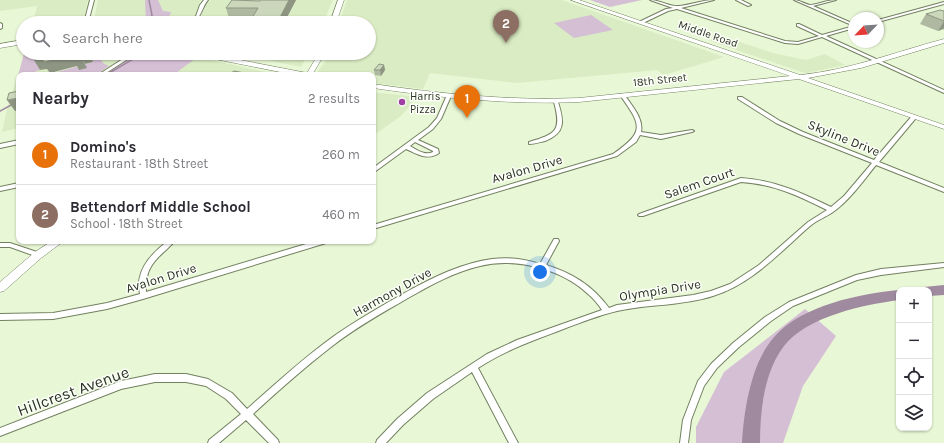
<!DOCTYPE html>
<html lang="en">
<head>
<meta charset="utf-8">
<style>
  body { margin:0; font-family:Karla,sans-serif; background:#f2f2f3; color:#2b2b33 }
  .controls { position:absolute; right:12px; bottom:12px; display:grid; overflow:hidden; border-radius:8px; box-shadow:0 1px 3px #0004 }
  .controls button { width:36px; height:36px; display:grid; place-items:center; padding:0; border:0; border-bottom:1px solid #e1e1e2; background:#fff; color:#2b2b33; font:20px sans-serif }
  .compass { position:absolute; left:848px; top:12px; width:36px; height:36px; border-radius:50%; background:#fff; box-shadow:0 1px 3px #0004; rotate:245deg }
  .you { position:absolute; left:540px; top:272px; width:14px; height:14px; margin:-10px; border:3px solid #fff; border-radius:50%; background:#1a73e8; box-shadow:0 0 0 6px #1a73e833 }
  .badge { display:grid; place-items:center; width:26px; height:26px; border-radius:50%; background:#a03ea5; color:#fff; font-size:13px; font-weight:700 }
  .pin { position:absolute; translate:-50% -33px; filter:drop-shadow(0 1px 2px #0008) }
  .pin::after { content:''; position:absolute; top:21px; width:14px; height:12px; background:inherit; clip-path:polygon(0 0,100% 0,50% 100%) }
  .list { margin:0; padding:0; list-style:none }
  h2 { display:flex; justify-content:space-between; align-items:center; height:52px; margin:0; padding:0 16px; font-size:17px }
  h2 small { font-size:13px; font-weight:400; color:#7c7c81 }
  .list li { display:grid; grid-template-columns:26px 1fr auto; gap:12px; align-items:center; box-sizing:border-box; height:60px; padding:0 16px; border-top:1px solid #e1e1e2 }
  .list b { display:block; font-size:15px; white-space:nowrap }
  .list p { margin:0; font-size:13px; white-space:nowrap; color:#7c7c81 }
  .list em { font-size:13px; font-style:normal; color:#7c7c81 }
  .icon { flex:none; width:22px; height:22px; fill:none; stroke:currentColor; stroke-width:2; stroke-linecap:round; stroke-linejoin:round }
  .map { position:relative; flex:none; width:944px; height:443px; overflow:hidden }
  .search { position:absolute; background:#fff; box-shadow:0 1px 3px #0004; left:16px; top:16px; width:360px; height:44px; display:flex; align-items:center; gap:10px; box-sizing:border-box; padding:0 14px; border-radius:22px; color:#7c7c81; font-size:15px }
  .panel { position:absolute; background:#fff; box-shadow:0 1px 3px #0004; left:16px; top:72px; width:360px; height:172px; border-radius:8px }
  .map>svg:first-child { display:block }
  .built { fill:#daecc3 }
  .green { fill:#d5bfd5 }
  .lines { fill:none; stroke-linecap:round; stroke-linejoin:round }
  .stream { stroke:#a08aa0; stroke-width:1.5 }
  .river { fill:#a08aa0; fill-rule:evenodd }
  .street-casing { stroke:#738061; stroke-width:2 }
  .secondary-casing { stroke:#738061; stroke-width:1 }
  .street { fill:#fff; fill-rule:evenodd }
  .secondary { fill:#fff; fill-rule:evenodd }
  .wall { fill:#afb9a1 }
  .shaded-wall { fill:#8e9683 }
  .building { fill:#cbd7bb; stroke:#8e9683 }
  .poi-dot { fill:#a03ea5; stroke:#fcfff8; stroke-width:1.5 }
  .labels { text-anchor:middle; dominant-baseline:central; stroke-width:3; stroke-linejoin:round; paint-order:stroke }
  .far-street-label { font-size:11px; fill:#2b3124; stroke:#fcfff8 }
  .far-poi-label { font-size:11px; fill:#2b3124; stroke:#fcfff8; text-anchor:start }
  .street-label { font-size:13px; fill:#2b3124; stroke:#fcfff8 }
  .near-street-label { font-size:16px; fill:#2b3124; stroke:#fcfff8 }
</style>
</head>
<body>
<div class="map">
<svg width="944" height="443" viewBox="0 0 944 443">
  <rect width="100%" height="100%" fill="#e8f7d5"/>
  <g class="built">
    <polygon points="0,0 88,0 83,21 81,23 33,23 37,6 0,11"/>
    <polygon points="98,0 201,0 194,17 183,23 91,23 94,20"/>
    <polygon points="211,0 333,0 323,23 192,23 200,18 208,2"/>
    <polygon points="347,0 562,0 724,57 664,75 657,70 517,83 430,73 423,89 373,83 373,75 321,75 318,71 325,62 328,53 369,53 369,23 339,23"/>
    <polygon points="719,35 773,53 806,60 825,54 845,65 806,73 799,71 710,41"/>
    <polygon points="25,53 181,53 278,75 19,75 19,128 2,132 8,105"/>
    <polygon points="231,53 309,53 301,67"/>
    <polygon points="373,92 417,97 402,115 373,136"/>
  </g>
  <g class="green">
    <polygon points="145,0 158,0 163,11 171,12 170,15 164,23 146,23"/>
    <polygon points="590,0 642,0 610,7"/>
    <polygon points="591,15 613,30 574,38 554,23"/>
    <polygon points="24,53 43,53 36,57 40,70 34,72 40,72 40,75 19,75 19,83 16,84"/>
    <polygon points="89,53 98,53 103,63 109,66 96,75 47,75 93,62"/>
    <polygon points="139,53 183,53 199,56 173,75 103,75 109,70"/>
    <polygon points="805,309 836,336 803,386 783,443 696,443 696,427 724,372"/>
  </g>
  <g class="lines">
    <g class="stream">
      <polyline points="149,0 152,15 149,23"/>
      <polyline points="106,75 143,53"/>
      <polyline points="0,111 13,104"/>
    </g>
    <g class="river">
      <polygon points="944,285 944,295 929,296 929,290 923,290 924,287"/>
      <path d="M899 290V300C863 305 808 316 784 346 764 372 760 411 760 443H742C744 410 751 362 775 336 803 305 859 294 899 290H900Z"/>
    </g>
    <g class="street-casing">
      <g id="street">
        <polygon points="90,0 94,0 88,23 84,23"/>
        <path d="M204 0H208C201 8 201 23 187 23L196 16 200 5Z"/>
        <path d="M650 0C660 0 670 7 679 6 690 5 702 0 714 0L681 8 785 41 798 42 819 36 797 26V24H799L822 35 854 26 794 0C800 0 804 4 810 5 815 5 828 0 836 0L813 6 854 24V28L826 36 944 90V93L822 37 798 44 785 43 677 9 668 11 643 23H641V21L666 9 673 8Z"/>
        <polygon points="736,0 741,0 751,5 748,6"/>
        <polygon points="944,2 944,4 878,22 878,20"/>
        <polygon points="0,23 2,24 2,28 0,29"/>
        <polygon points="132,53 137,53 103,75 98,75"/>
        <path d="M620 94H624C631 105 644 118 641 132L661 135 692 130 694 131 692 132 661 139 640 135 636 142 617 156 373 229V225L613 154C646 131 641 125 620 95Z"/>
        <path d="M447 95H451V96L441 119 433 129 418 140 438 149 439 153C428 161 417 154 406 149L373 173V168L429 127 437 118ZM415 142 433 151V152C425 156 417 150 410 146Z"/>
        <path d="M738 97H742L780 121 803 132 874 160 912 116H916V118L879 162 944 188V192L876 165C863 181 850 200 833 212 826 217 817 220 810 226 780 252 752 284 713 296 682 306 649 304 617 311 600 315 582 322 566 328 535 340 505 350 478 368L518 443H509L472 372 433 399 403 425 386 443H376L377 440 397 419 427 393 487 354 517 340 602 310C598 304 593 298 588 294 562 269 514 257 480 266 454 272 431 285 408 298 382 313 355 328 331 347 304 368 278 391 253 414L278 440 279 443H269L246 420 219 443H208L209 440 241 414 226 399 206 386 186 382H155L121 389 0 436V428L121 381 155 374H186L208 379 232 393 247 409C273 386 298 363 326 342 351 323 380 307 408 291 434 277 462 263 492 259 508 257 525 259 540 264L554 239H558L559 241 546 265C572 273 592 285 609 308L617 305 693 295 711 291 730 284 759 265 808 222 827 210C799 196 774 184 741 182L643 216H639L638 215 639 214 741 178C774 180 802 193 831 207L844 196 872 163 799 134 776 123 738 99Z"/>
        <path d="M554 101H558V102C564 121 566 133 545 141 540 142 534 144 529 144V142C556 134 562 131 554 102Z"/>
        <polygon points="19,140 19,144 0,148 0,144"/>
        <polygon points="19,183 19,187 0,191 0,187"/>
        <path d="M168 241H175C172 244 169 247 166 250 151 263 145 272 146 292L316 241H327L326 243 143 299 107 309 53 319 0 320V314L53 313 107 303 140 294C139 288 138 282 140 277 143 262 156 250 168 241Z"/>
        <polygon points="0,243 10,243 40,253 41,255 40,257 38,257 10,247 0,247"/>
        <polygon points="944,263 944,267 881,275 857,280 793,306 771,321 739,347 717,368 704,386 691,420 688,443 680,443 683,420 698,381 711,364 733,343 765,317 789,302 856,275 881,269"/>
      </g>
    </g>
    <g class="secondary-casing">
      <g id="secondary">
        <polygon points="338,0 344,0 336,23 330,23"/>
        <path d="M571 0H579L800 75C850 70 895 52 944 39V43L861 68 808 78 944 125V129L799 79 579 102C510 105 442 98 373 88V84C442 94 510 101 579 98L790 76Z"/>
        <polygon points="23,40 23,44 0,48 0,44"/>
        <polygon points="192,53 204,53 307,73 319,53 325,53 312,75 295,75 195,55"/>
        <polygon points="52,241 64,241 41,258 4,291 0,292 0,282 35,252"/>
      </g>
    </g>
    <use href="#street" class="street"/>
    <use href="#secondary" class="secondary"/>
  </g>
  <g class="wall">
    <polygon points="260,0 296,0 284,23 249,23 252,18 229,18 226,8 260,1"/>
    <polygon points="944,11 944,30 943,29 938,31 920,24 926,14"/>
    <polygon points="384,65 385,70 381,76 375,75 374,70"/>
  </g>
  <g class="shaded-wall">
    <polygon points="289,0 296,0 284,23 277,23"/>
    <polygon points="944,21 944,28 943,29 938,31"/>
    <polygon points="81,53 89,53 93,62 85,64 79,54"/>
    <polygon points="71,56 81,57 87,68 79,70 77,66 50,73 47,69 40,70 34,60 42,58"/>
    <polygon points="384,65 385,70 381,76 380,70"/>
    <polygon points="19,98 19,110 15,111 7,100"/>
  </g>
  <g class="building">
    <polygon points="232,0 260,1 260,0 289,0 277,23 249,23 258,8 226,8"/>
    <polygon points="940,10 944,11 944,21 926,14"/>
    <polygon points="32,53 81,53 79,54 81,57 73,59 71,56 44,62 42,58 34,60"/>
    <polygon points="379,64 384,65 380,70 374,70"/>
    <polygon points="234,71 255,75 228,75"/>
    <polygon points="19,91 19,98 7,100 9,93"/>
  </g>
  <circle class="poi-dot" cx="402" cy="102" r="4"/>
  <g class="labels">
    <g class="far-street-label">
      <text transform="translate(708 34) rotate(19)">Middle Road</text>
      <text transform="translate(660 80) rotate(-6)">18th Street</text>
    </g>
    <g class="far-poi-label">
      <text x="410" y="96">Harris<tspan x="410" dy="13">Pizza</tspan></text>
    </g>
    <g class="street-label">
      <text transform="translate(844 138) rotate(22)">Skyline Drive</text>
      <text transform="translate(527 169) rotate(-16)">Avalon Drive</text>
      <text transform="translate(699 183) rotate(-19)">Salem Court</text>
      <text transform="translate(161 278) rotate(-17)">Avalon Drive</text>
      <text transform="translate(660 290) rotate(-9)">Olympia Drive</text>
      <text transform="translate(392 292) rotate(-29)">Harmony Drive</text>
    </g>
    <g class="near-street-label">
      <text transform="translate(73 391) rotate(-20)">Hillcrest Avenue</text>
    </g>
  </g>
</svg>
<div class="controls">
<button>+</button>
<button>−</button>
<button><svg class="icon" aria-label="locate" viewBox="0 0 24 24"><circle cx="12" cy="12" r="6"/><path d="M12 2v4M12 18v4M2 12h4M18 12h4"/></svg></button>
<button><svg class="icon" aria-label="layers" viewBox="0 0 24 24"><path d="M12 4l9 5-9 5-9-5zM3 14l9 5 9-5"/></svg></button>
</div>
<svg class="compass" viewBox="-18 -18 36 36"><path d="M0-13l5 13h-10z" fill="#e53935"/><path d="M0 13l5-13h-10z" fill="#7c7c81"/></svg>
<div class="you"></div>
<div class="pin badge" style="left:467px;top:118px;background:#e8710a">1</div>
<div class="pin badge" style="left:506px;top:43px;background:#8d6e63">2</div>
<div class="search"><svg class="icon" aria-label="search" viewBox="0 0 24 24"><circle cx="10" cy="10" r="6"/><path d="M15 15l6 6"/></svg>Search here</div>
<section class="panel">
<h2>Nearby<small>2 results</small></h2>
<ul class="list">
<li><span class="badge" style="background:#e8710a">1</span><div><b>Domino's</b><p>Restaurant · 18th Street</p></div><em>260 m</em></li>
<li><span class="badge" style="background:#8d6e63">2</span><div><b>Bettendorf Middle School</b><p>School · 18th Street</p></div><em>460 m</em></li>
</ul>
</section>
</div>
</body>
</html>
